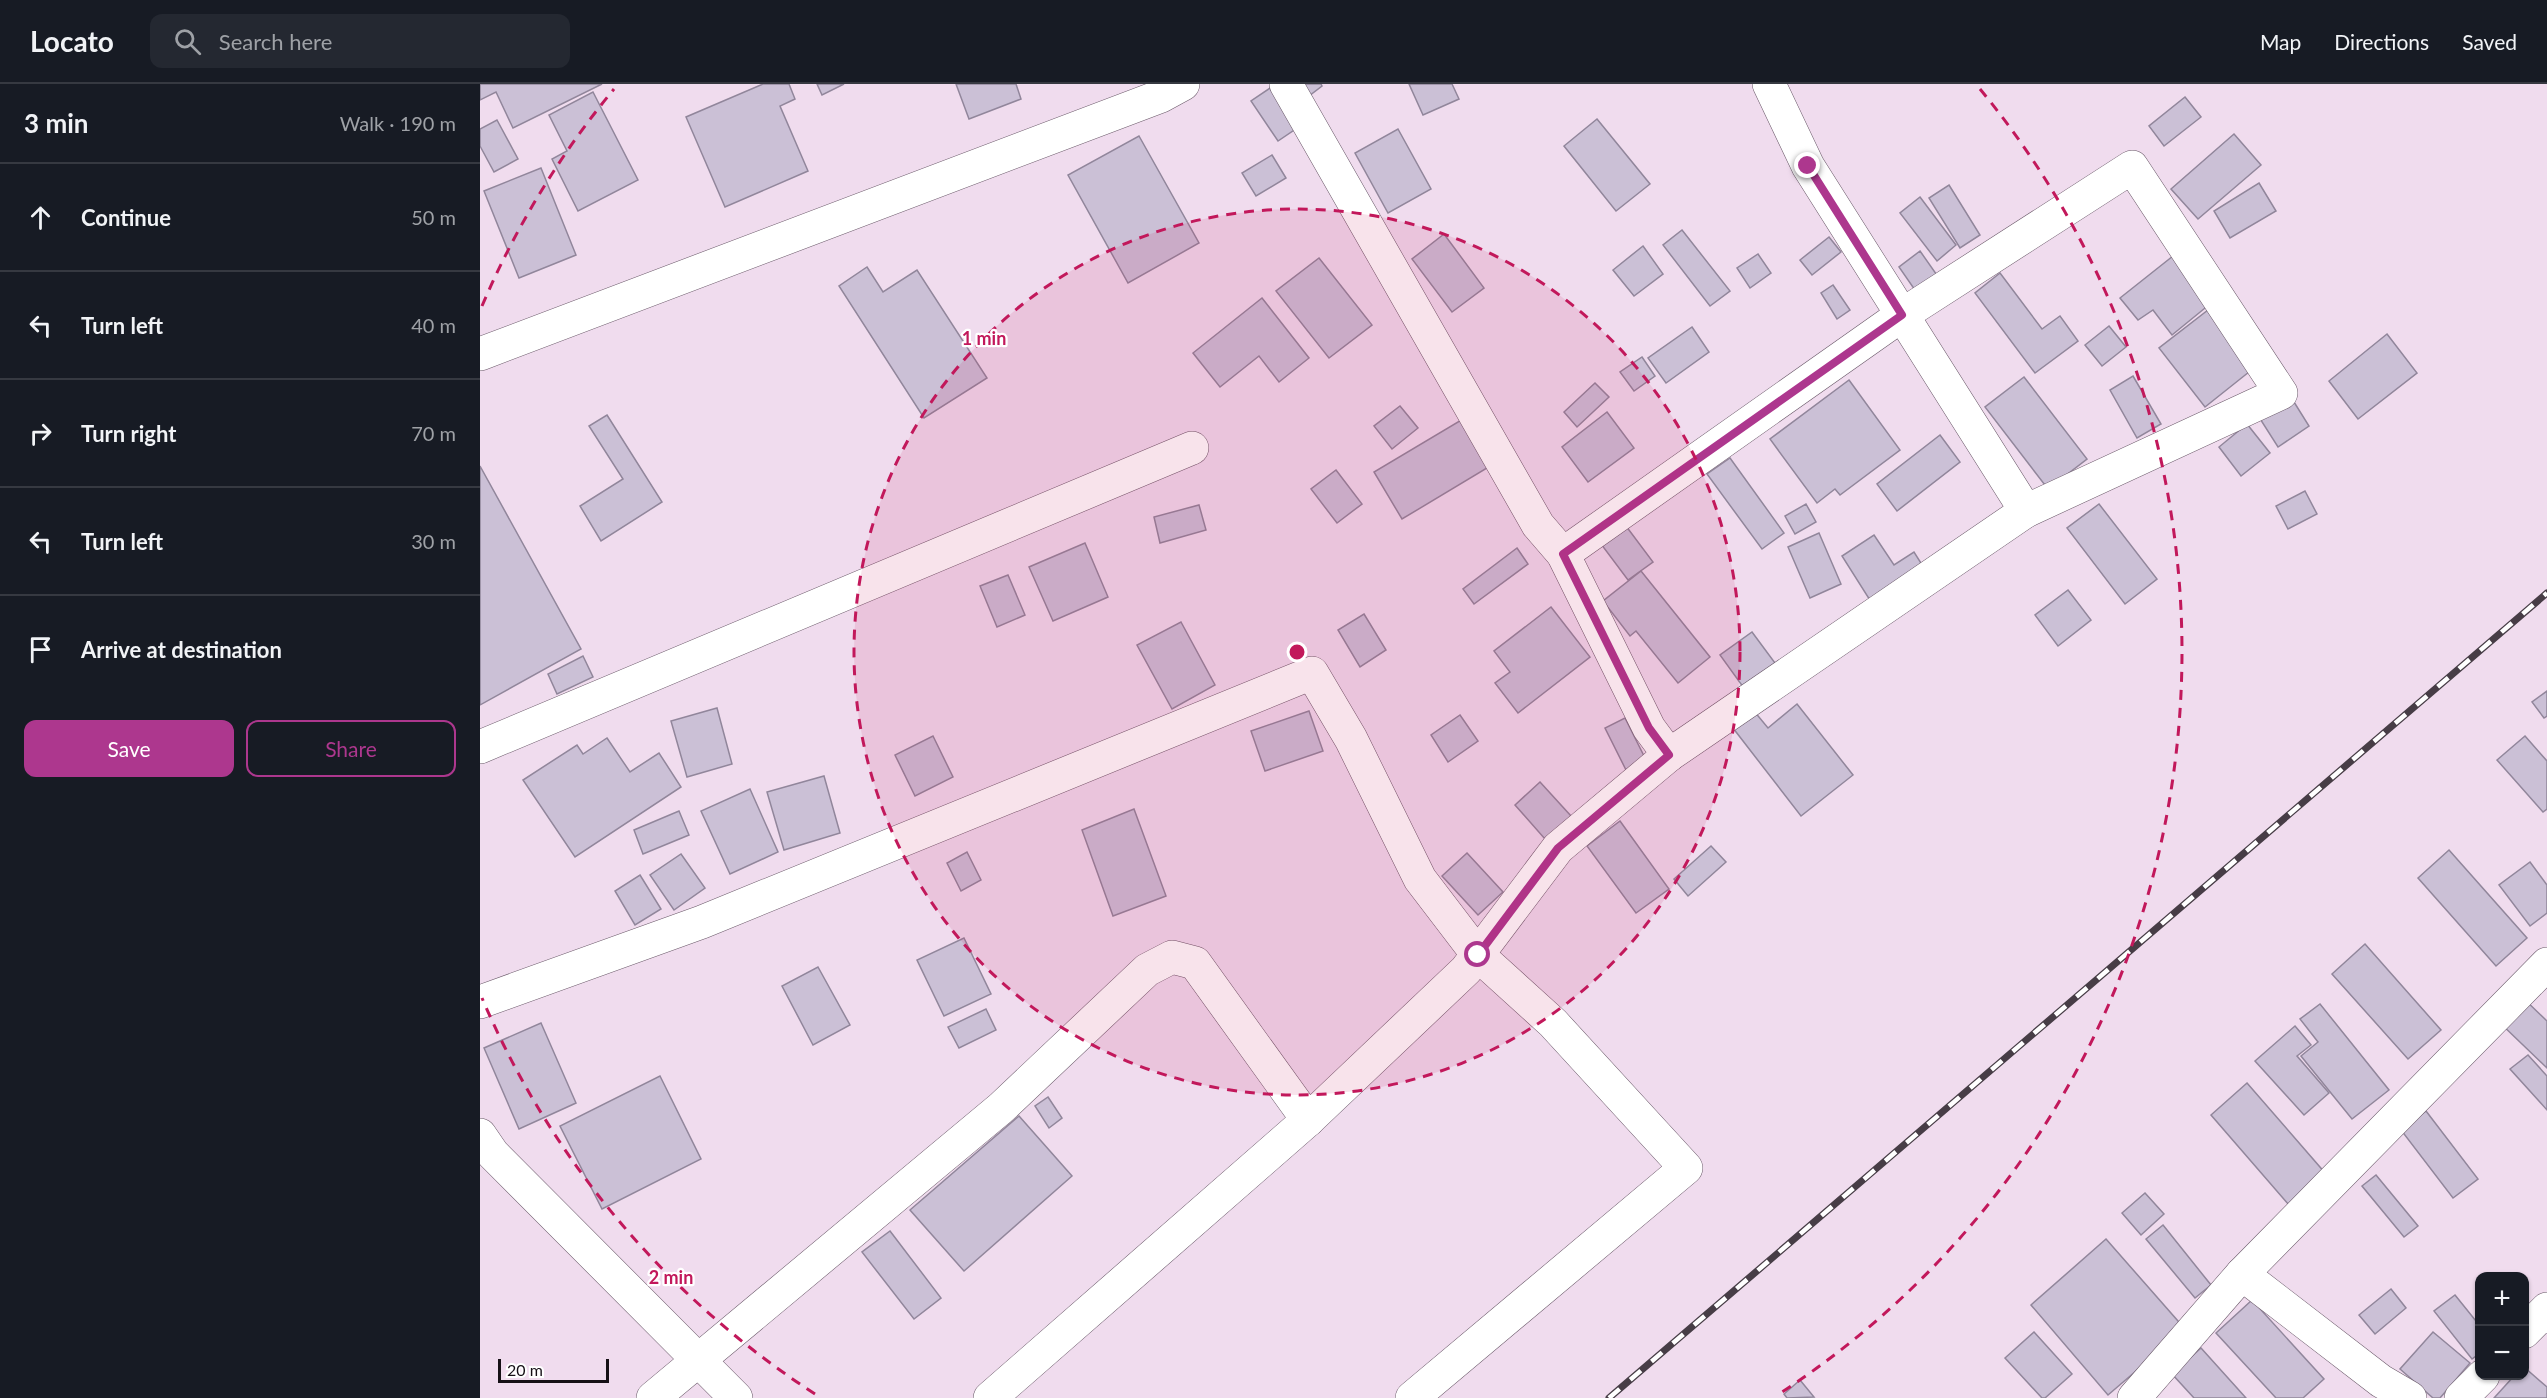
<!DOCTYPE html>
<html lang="en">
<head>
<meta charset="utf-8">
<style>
  body { margin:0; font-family:Lato,sans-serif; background:#242831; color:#f1f3f6 }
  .controls { position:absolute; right:18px; bottom:18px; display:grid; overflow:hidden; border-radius:12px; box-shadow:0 2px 4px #0004 }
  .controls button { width:54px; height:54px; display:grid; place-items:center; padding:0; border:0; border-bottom:2px solid #363941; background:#171b24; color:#f1f3f6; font:30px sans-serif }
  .scale { position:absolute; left:18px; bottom:15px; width:111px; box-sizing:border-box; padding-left:6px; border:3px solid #161016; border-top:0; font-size:16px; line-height:21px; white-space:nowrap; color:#161016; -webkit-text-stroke:4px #fff; paint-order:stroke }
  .stop { position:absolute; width:18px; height:18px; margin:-14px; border:4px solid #ad378e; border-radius:50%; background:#fff }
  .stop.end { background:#ad378e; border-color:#fff; box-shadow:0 2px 6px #0008 }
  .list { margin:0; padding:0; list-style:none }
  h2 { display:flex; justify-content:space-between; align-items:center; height:78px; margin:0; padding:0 24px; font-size:26px }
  h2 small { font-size:20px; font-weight:400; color:#9ea1a6 }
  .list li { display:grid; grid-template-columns:39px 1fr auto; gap:18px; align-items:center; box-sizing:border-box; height:108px; padding:0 24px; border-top:2px solid #363941 }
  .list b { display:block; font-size:22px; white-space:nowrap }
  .list em { font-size:20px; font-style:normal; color:#9ea1a6 }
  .actions { display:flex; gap:12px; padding:18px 24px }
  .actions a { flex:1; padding:14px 0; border:2px solid #ad378e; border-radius:12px; text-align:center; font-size:21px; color:#ad378e }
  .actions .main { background:#ad378e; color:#fff }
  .icon { flex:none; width:33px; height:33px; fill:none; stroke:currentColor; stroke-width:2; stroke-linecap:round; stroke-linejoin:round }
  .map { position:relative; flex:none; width:2067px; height:1314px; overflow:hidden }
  header { display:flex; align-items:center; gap:36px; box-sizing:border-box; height:84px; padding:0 30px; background:#171b24; border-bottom:2px solid #363941 }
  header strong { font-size:28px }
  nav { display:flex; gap:33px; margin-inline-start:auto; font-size:21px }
  .search { width:420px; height:54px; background:#242831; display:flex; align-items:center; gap:15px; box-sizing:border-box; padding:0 21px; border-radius:12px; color:#9ea1a6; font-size:22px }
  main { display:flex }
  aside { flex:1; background:#171b24 }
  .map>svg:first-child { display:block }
  .building { fill:#cbc0d6; stroke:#91869b; stroke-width:1.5 }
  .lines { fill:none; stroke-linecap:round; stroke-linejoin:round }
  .street-casing { stroke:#695868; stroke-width:34 }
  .secondary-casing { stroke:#695868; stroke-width:34 }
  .street { stroke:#fff; stroke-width:33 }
  .secondary { stroke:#fff; stroke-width:33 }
  .rail-casing { stroke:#473d46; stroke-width:7 }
  .rail { stroke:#fff; stroke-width:4.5; stroke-dasharray:14; stroke-linecap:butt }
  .route { stroke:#ad378e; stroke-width:8 }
  .ring { fill:none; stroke:#c2185b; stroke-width:3; stroke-dasharray:10 8 }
  .centre { fill:#c2185b; stroke:#fff; stroke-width:3 }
  .ring-label { font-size:18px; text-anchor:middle; font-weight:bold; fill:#c2185b; stroke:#fff; stroke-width:4.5; stroke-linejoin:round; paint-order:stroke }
</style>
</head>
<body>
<header>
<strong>Locato</strong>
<div class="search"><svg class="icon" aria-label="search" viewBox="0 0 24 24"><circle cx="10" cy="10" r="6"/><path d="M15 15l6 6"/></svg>Search here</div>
<nav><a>Map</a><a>Directions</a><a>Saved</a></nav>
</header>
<main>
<aside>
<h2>3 min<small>Walk · 190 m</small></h2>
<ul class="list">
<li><svg class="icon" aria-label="ahead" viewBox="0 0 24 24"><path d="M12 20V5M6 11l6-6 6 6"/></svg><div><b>Continue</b></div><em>50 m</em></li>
<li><svg class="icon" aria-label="left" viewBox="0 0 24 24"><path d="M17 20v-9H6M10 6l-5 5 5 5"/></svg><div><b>Turn left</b></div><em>40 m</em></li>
<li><svg class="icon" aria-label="right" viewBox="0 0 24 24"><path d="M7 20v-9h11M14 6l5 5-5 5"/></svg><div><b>Turn right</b></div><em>70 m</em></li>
<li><svg class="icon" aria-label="left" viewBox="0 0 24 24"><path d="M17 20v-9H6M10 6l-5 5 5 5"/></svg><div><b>Turn left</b></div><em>30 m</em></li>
<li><svg class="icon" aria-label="arrive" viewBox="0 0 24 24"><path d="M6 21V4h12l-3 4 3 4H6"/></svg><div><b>Arrive at destination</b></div></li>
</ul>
<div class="actions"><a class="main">Save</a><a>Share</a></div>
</aside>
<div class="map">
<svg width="2067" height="1314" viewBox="0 0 2067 1314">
  <rect width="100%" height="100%" fill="#f0dcee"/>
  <g class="building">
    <polygon points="0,0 122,0 33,44 16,8 0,16"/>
    <polygon points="283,0 309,0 315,15 300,22 328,87 245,123 206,33"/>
    <polygon points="337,0 364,0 342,11"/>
    <polygon points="476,0 536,0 541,15 489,35"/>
    <polygon points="796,0 823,40 798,57 771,17"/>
    <polygon points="813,0 841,0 842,2 825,15"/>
    <polygon points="929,0 972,0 979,15 943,31"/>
    <polygon points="113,8 158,96 98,127 72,75 87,67 69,31"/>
    <polygon points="1705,13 1721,33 1684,62 1669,42"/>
    <polygon points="1117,35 1170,100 1136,127 1084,62"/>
    <polygon points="17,36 38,75 14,88 0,62 0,45"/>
    <polygon points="918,45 951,105 908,129 875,69"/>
    <polygon points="1754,50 1781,81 1718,135 1691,105"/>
    <polygon points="659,52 719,159 648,199 588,91"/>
    <polygon points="792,71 806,94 776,112 762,89"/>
    <polygon points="61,84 96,171 39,194 4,107"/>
    <polygon points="1779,99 1796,127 1750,154 1734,127"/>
    <polygon points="1469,101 1500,151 1480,164 1449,114"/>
    <polygon points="1440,113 1476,161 1457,177 1420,129"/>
    <polygon points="1202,146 1250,207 1230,222 1183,161"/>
    <polygon points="964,150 1004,204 972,228 932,175"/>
    <polygon points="1349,153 1361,168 1332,191 1320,176"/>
    <polygon points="1163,162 1183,190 1154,212 1133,186"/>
    <polygon points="1440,167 1459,194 1437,209 1419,183"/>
    <polygon points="1278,170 1291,189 1270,204 1257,184"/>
    <polygon points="1693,172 1730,220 1692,251 1673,226 1658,236 1640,214"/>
    <polygon points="839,174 892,241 849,274 796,207"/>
    <polygon points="387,183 403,208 437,186 507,294 444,334 359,202"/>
    <polygon points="1520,189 1562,245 1580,232 1598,257 1555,289 1495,209"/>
    <polygon points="1353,201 1370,226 1357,235 1341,209"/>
    <polygon points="782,214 829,274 799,298 779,272 740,303 713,269"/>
    <polygon points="1728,226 1774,284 1725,323 1679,264"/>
    <polygon points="1629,242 1646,263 1622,282 1605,261"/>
    <polygon points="1212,243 1229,268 1186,299 1168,274"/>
    <polygon points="1907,250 1937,289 1878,335 1849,297"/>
    <polygon points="1162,273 1175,292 1154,307 1140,288"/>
    <polygon points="1653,292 1681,340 1657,354 1630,306"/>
    <polygon points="1544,293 1607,375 1568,405 1505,323"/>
    <polygon points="1369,296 1420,366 1360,411 1355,405 1337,419 1290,355"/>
    <polygon points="1115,299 1129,313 1097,343 1084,328"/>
    <polygon points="1809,310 1829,342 1798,363 1777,330"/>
    <polygon points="920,322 938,344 912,365 894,342"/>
    <polygon points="1127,328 1154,364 1108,398 1082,363"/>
    <polygon points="127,331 182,418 121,457 100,422 143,395 109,342"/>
    <polygon points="988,332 1017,378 922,435 894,388"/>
    <polygon points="1767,340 1790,369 1761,392 1739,363"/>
    <polygon points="1460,351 1480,378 1417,427 1397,400"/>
    <polygon points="1250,374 1304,449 1282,465 1227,390"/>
    <polygon points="0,382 101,565 0,621"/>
    <polygon points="856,386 882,420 857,439 831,405"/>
    <polygon points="1825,407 1837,430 1808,445 1796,422"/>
    <polygon points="1326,420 1336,438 1315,450 1305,432"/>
    <polygon points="1619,420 1677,495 1645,520 1587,444"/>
    <polygon points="719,421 726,446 680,459 674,433"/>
    <polygon points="1146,442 1173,478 1148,496 1121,460"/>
    <polygon points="1339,449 1361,500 1330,514 1308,463"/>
    <polygon points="1394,451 1414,481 1434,468 1446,487 1393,521 1362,472"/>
    <polygon points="605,459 628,513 573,537 549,483"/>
    <polygon points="1037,464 1048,480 994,520 983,505"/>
    <polygon points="1161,487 1230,573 1198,599 1156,547 1150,552 1123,517"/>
    <polygon points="528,491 545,531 517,543 500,502"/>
    <polygon points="1588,506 1611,536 1578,562 1555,531"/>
    <polygon points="1071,523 1110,573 1038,629 1015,599 1030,588 1014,567"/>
    <polygon points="884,530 906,566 880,583 858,546"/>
    <polygon points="701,538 735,601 692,625 657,561"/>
    <polygon points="1272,548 1298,583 1266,607 1240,571"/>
    <polygon points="103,572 113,593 77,610 68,590"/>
    <polygon points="2067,607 2067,632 2064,634 2052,618"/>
    <polygon points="1317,620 1373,691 1321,732 1253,644 1274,627 1288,644"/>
    <polygon points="237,624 252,680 207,693 191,637"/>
    <polygon points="829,627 843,667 785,687 771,647"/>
    <polygon points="980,631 998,657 968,678 951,651"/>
    <polygon points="1145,634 1166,676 1146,686 1125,644"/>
    <polygon points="453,652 473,693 435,712 415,671"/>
    <polygon points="2045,652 2067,677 2067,725 2063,728 2017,676"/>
    <polygon points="127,654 150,688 179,669 201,703 95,773 43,696 97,661 103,670"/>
    <polygon points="344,692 360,749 304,766 287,708"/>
    <polygon points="1060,698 1091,732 1065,755 1035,721"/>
    <polygon points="270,705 298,768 250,790 221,727"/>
    <polygon points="654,725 686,812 633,832 602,746"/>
    <polygon points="199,727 209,751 163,770 154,746"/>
    <polygon points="1140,737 1189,805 1156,829 1107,762"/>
    <polygon points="1231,762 1246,778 1208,812 1194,795"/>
    <polygon points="1969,766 2047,854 2016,882 1938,794"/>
    <polygon points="487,768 501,796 481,807 467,779"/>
    <polygon points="987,769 1023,808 998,831 962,792"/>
    <polygon points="201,770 225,804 194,826 170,791"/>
    <polygon points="2050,778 2067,801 2067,829 2050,842 2019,801"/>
    <polygon points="160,791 181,825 155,841 135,807"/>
    <polygon points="484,854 511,910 464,932 437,876"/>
    <polygon points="1885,860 1961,946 1928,975 1852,890"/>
    <polygon points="338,883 370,941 333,961 302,902"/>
    <polygon points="2040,911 2067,937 2067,984 2017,936"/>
    <polygon points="1840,920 1909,1006 1872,1035 1821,972 1838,958 1820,935"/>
    <polygon points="506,925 516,946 479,964 468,943"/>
    <polygon points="61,939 96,1019 39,1045 4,964"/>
    <polygon points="1815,942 1831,961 1817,972 1849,1009 1824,1031 1775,977"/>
    <polygon points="2048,971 2067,992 2067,1026 2030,985"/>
    <polygon points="180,992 221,1075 122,1125 80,1042"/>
    <polygon points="1767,999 1846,1090 1809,1121 1731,1031"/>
    <polygon points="568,1013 582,1034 569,1044 555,1022"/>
    <polygon points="1946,1027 1998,1095 1973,1114 1921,1046"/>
    <polygon points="539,1032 592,1092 484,1187 430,1126"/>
    <polygon points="1896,1091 1938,1142 1924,1153 1882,1102"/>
    <polygon points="1665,1109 1684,1130 1661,1151 1642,1129"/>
    <polygon points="1683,1141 1731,1201 1715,1214 1666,1155"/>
    <polygon points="410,1147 461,1214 434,1235 382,1168"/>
    <polygon points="1626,1155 1705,1245 1628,1311 1551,1221"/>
    <polygon points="1911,1205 1926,1224 1895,1250 1879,1231"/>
    <polygon points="1975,1211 2000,1242 2000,1269 1992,1275 1954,1227"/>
    <polygon points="1772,1216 1844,1295 1823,1314 1796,1314 1736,1249"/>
    <polygon points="1554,1248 1592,1290 1565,1314 1562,1314 1525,1274"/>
    <polygon points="1953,1248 1990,1279 1960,1314 1953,1314 1920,1285"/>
    <polygon points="1721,1264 1766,1314 1714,1314 1692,1290"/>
    <polygon points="2044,1283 2067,1303 2067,1314 2014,1314 2034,1292 2044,1292"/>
    <polygon points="1320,1296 1334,1313 1307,1314 1304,1310"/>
  </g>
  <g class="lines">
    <g class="street-casing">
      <g id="street">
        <polyline points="806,0 1058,441 1083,470 1169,644 1189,671"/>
        <polyline points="1289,0 1328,82 1546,427"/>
        <polyline points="0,663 712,364"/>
        <polyline points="0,918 222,838 832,589 871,655 940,795 998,871 1073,939 1206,1084 932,1314"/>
        <polyline points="0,1051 13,1070 256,1314"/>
        <polyline points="1762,1190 1901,1297 1930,1314"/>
        <polyline points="2044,1248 2067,1225"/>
        <polyline points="173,1314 521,1024 667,886 692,873 715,879 828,1036"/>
        <polyline points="510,1314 828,1036 986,886 1078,764 1189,671 1546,427 1801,309 1652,83 1422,231 1083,470"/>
        <polyline points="1654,1314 1762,1190 2067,880"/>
        <polyline points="1981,1314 2003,1292"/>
      </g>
    </g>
    <g class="secondary-casing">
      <polyline id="secondary" points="0,270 681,12 703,0"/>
    </g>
    <use href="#street" class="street"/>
    <use href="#secondary" class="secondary"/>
    <g class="rail-casing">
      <polyline id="rail" points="1129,1314 2067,509"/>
    </g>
    <use href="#rail" class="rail"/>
  </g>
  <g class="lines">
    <polyline class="route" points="998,871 1078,764 1189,671 1169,644 1083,470 1422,231 1328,82"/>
  </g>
  <circle cx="817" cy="568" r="443" fill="#c2185b" fill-opacity=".12"/>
  <g class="ring">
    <circle cx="817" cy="568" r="443"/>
    <path d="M335 1310A885 885 0 0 1 2 914M2 222A885 885 0 0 1 134 5M1500 5A885 885 0 0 1 1299 1310"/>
  </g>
  <circle cx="817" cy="568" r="9" class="centre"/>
  <g class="ring-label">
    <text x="504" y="261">1 min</text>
    <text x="191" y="1200">2 min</text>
  </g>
</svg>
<div class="controls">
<button>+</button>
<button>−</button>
</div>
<div class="scale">20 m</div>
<div class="stop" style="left:998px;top:871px"></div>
<div class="stop end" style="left:1328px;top:82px"></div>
</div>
</main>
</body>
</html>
